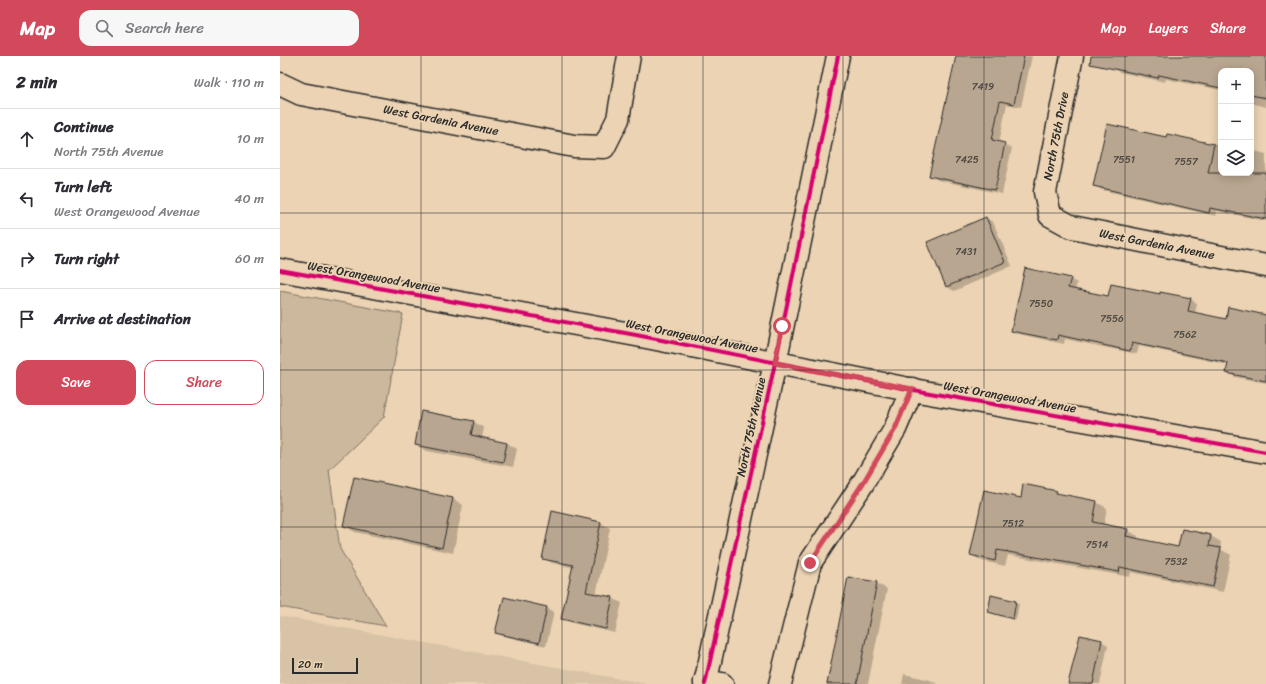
<!DOCTYPE html>
<html lang="en">
<head>
<meta charset="utf-8">
<style>
  body { margin:0; font-family:Sriracha,sans-serif; background:#f7f7f7; color:#2b2b33 }
  .controls { position:absolute; right:12px; top:12px; display:grid; overflow:hidden; border-radius:8px; box-shadow:0 2px 10px #0003 }
  .controls button { width:36px; height:36px; display:grid; place-items:center; padding:0; border:0; border-bottom:1px solid #e1e1e2; background:#fff; color:#2b2b33; font:20px sans-serif }
  .scale { position:absolute; left:12px; bottom:10px; width:66px; box-sizing:border-box; padding-left:4px; border:2px solid #2b2b2b; border-top:0; font-size:11px; line-height:14px; white-space:nowrap; color:#2b2b2b; -webkit-text-stroke:3px #ebd3b3; paint-order:stroke }
  .stop { position:absolute; width:12px; height:12px; margin:-9px; border:3px solid #d1495b; border-radius:50%; background:#fff }
  .stop.end { background:#d1495b; border-color:#fff; box-shadow:0 1px 4px #0008 }
  .list { margin:0; padding:0; list-style:none }
  h2 { display:flex; justify-content:space-between; align-items:center; height:52px; margin:0; padding:0 16px; font-size:17px }
  h2 small { font-size:13px; font-weight:400; color:#7c7c81 }
  .list li { display:grid; grid-template-columns:26px 1fr auto; gap:12px; align-items:center; box-sizing:border-box; height:60px; padding:0 16px; border-top:1px solid #e1e1e2 }
  .list b { display:block; font-size:15px; white-space:nowrap }
  .list p { margin:0; font-size:13px; white-space:nowrap; color:#7c7c81 }
  .list em { font-size:13px; font-style:normal; color:#7c7c81 }
  .actions { display:flex; gap:8px; padding:12px 16px }
  .actions a { flex:1; padding:9px 0; border:1px solid #d1495b; border-radius:12px; text-align:center; font-size:14px; color:#d1495b }
  .actions .main { background:#d1495b; color:#fff }
  .icon { flex:none; width:22px; height:22px; fill:none; stroke:currentColor; stroke-width:2; stroke-linecap:round; stroke-linejoin:round }
  .map { position:relative; flex:none; width:986px; height:628px; overflow:hidden }
  header { display:flex; align-items:center; gap:24px; box-sizing:border-box; height:56px; padding:0 20px; background:#d1495b; color:#fff }
  header strong { font-size:19px }
  nav { display:flex; gap:22px; margin-inline-start:auto; font-size:14px }
  .search { width:280px; height:36px; background:#f7f7f7; display:flex; align-items:center; gap:10px; box-sizing:border-box; padding:0 14px; border-radius:12px; color:#7c7c81; font-size:15px }
  main { display:flex }
  aside { flex:1; background:#fff }
  .map>svg:first-child { display:block }
  .built { fill:#d8c3a6 }
  .green { fill:#ccb89d; stroke:#7c7264 }
  .shadow { fill:#0003 }
  .building { fill:#b9a690; stroke:#2b2b2b }
  .lines { fill:none; stroke-linecap:round; stroke-linejoin:round }
  .minor-casing { stroke:#2b2b2b; stroke-width:25 }
  .major-casing { stroke:#2b2b2b; stroke-width:25 }
  .minor { stroke:#ebd3b3; stroke-width:22 }
  .major { stroke:#ebd3b3; stroke-width:22 }
  .cycleway-casing { stroke:#ebd3b3; stroke-width:6 }
  .cycleway { stroke:#d6006c; stroke-width:4 }
  .route { stroke:#d1495b; stroke-width:5 }
  .grid { fill:none; stroke:#2b2b2b; stroke-width:1; stroke-opacity:0.55 }
  .labels { text-anchor:middle; dominant-baseline:central; stroke-width:4; stroke-linejoin:round; paint-order:stroke }
  .number-label { font-size:10px; fill:#4e4a44 }
  .street-label { font-size:12px; fill:#2b2b2b; stroke:#ebd3b3 }
</style>
</head>
<body>
<header>
<strong>Map</strong>
<div class="search"><svg class="icon" aria-label="search" viewBox="0 0 24 24"><circle cx="10" cy="10" r="6"/><path d="M15 15l6 6"/></svg>Search here</div>
<nav><a>Map</a><a>Layers</a><a>Share</a></nav>
</header>
<main>
<aside>
<h2>2 min<small>Walk · 110 m</small></h2>
<ul class="list">
<li><svg class="icon" aria-label="ahead" viewBox="0 0 24 24"><path d="M12 20V5M6 11l6-6 6 6"/></svg><div><b>Continue</b><p>North 75th Avenue</p></div><em>10 m</em></li>
<li><svg class="icon" aria-label="left" viewBox="0 0 24 24"><path d="M17 20v-9H6M10 6l-5 5 5 5"/></svg><div><b>Turn left</b><p>West Orangewood Avenue</p></div><em>40 m</em></li>
<li><svg class="icon" aria-label="right" viewBox="0 0 24 24"><path d="M7 20v-9h11M14 6l5 5-5 5"/></svg><div><b>Turn right</b></div><em>60 m</em></li>
<li><svg class="icon" aria-label="arrive" viewBox="0 0 24 24"><path d="M6 21V4h12l-3 4 3 4H6"/></svg><div><b>Arrive at destination</b></div></li>
</ul>
<div class="actions"><a class="main">Save</a><a>Share</a></div>
</aside>
<div class="map">
<svg width="986" height="628" viewBox="0 0 986 628">
  <rect width="100%" height="100%" fill="#ebd3b3"/>
  <filter id="ink" filterUnits="userSpaceOnUse"><feTurbulence type="fractalNoise" baseFrequency=".025" numOctaves="2"/><feDisplacementMap in="SourceGraphic" scale="8" xChannelSelector="R" yChannelSelector="G"/><feConvolveMatrix kernelMatrix="1 2 1 2 8 2 1 2 1" color-interpolation-filters="sRGB"/></filter>
  <g filter="url(#ink)">
    <polygon class="built" points="0,560 368,628 0,628"/>
    <polygon class="green" points="0,235 123,258 104,361 49,414 60,493 106,570 0,551"/>
    <g class="shadow">
      <polygon points="677,0 752,0 741,51 727,48 719,87 732,92 722,138 658,124 651,120"/>
      <polygon points="835,0 986,0 986,51 971,47 971,15 941,15 941,34 886,23 885,26 839,16 832,12"/>
      <polygon points="887,79 941,90 941,117 971,117 971,94 986,98 986,165 937,155 936,160 822,134 815,130 887,82"/>
      <polygon points="706,162 713,166 732,210 674,235 667,231 648,187"/>
      <polygon points="790,223 797,227 795,235 829,242 880,240 910,243 917,247 915,258 947,264 986,260 986,327 955,321 948,316 949,309 859,290 857,298 785,283 784,288 739,278 732,274"/>
      <polygon points="141,356 194,366 204,372 202,382 227,387 237,393 233,411 147,395 136,389"/>
      <polygon points="744,430 816,446 827,452 824,469 847,474 858,480 857,484 899,492 903,474 931,480 941,486 940,493 951,499 943,536 851,516 850,521 728,499 725,510 702,505 691,499 741,443"/>
      <polygon points="173,443 183,449 173,497 75,476 64,470"/>
      <polygon points="321,467 330,472 316,539 332,542 342,547 335,577 292,567 283,562 294,512 272,507 263,502"/>
      <polygon points="596,527 607,533 588,628 548,628"/>
      <polygon points="712,540 739,548 736,564 709,556"/>
      <polygon points="267,552 274,556 266,590 223,580 216,576"/>
      <polygon points="821,585 828,589 820,628 789,628"/>
      <polygon points="624,618 650,624 657,628 622,628"/>
    </g>
    <g class="building">
      <polygon points="676,0 744,0 734,48 720,45 712,84 725,87 715,134 649,120"/>
      <polygon points="811,0 986,0 986,42 971,39 971,15 941,15 941,32 879,19 878,22 810,8"/>
      <polygon points="827,68 886,81 887,78 934,88 928,117 986,117 986,163 930,152 929,157 813,130"/>
      <polygon points="706,161 725,206 666,231 647,186"/>
      <polygon points="745,212 791,222 788,232 828,240 831,228 880,238 880,236 911,242 908,255 946,263 948,251 986,259 986,325 946,317 948,307 852,287 850,295 778,279 777,284 731,275"/>
      <polygon points="141,355 194,365 191,379 227,387 223,406 135,389"/>
      <polygon points="74,421 173,442 162,492 63,470"/>
      <polygon points="743,428 777,435 776,437 817,445 813,466 848,473 846,480 898,491 902,473 931,479 929,490 941,492 933,531 840,511 839,516 717,494 715,505 690,499 704,434 741,442"/>
      <polygon points="272,455 321,466 306,536 333,541 326,573 281,563 293,509 262,503"/>
      <polygon points="568,521 597,526 577,628 547,628"/>
      <polygon points="711,539 736,545 733,563 708,556"/>
      <polygon points="224,541 267,551 259,587 215,577"/>
      <polygon points="800,579 822,584 813,628 788,628"/>
    </g>
    <g class="lines">
      <g class="minor-casing">
        <g id="minor">
          <polyline points="792,0 765,136 770,159 792,171 986,210"/>
          <polyline points="0,28 21,38 294,90 324,91 338,63 349,0"/>
          <polyline points="0,214 356,279 644,336 986,396"/>
          <polyline points="425,625 442,628"/>
          <polyline points="500,628 530,507 583,427 615,373 632,333"/>
        </g>
      </g>
      <g class="major-casing">
        <polyline id="major" points="425,628 495,307 558,0"/>
      </g>
      <use href="#minor" class="minor"/>
      <use href="#major" class="major"/>
      <g class="cycleway-casing">
        <g id="cycleway">
          <polyline points="0,214 356,279 644,336 986,396"/>
          <polyline points="425,628 495,307 558,0"/>
        </g>
      </g>
      <use href="#cycleway" class="cycleway"/>
    </g>
  </g>
  <g class="lines" filter="url(#ink)">
    <polyline class="route" points="502,270 495,307 632,333 615,373 583,427 530,507"/>
  </g>
  <path class="grid" d="M141 0V628M282 0V628M423 0V628M563 0V628M704 0V628M845 0V628M0 157H986M0 314H986M0 471H986"/>
  <g class="labels">
    <g class="number-label">
      <text x="703" y="31">7419</text>
      <text x="687" y="104">7425</text>
      <text x="844" y="104">7551</text>
      <text x="906" y="106">7557</text>
      <text x="686" y="196">7431</text>
      <text x="761" y="248">7550</text>
      <text x="832" y="263">7556</text>
      <text x="905" y="279">7562</text>
      <text x="733" y="468">7512</text>
      <text x="817" y="489">7514</text>
      <text x="896" y="506">7532</text>
    </g>
    <g class="street-label">
      <text transform="translate(161 64) rotate(11)">West Gardenia Avenue</text>
      <text transform="translate(776 80) rotate(-79)">North 75th Drive</text>
      <text transform="translate(877 188) rotate(11)">West Gardenia Avenue</text>
      <text transform="translate(94 221) rotate(10)">West Orangewood Avenue</text>
      <text transform="translate(412 280) rotate(11)">West Orangewood Avenue</text>
      <text transform="translate(730 341) rotate(10)">West Orangewood Avenue</text>
      <text transform="translate(471 371) rotate(-78)">North 75th Avenue</text>
    </g>
  </g>
</svg>
<div class="controls">
<button>+</button>
<button>−</button>
<button><svg class="icon" aria-label="layers" viewBox="0 0 24 24"><path d="M12 4l9 5-9 5-9-5zM3 14l9 5 9-5"/></svg></button>
</div>
<div class="scale">20 m</div>
<div class="stop" style="left:502px;top:270px"></div>
<div class="stop end" style="left:530px;top:507px"></div>
</div>
</main>
</body>
</html>
